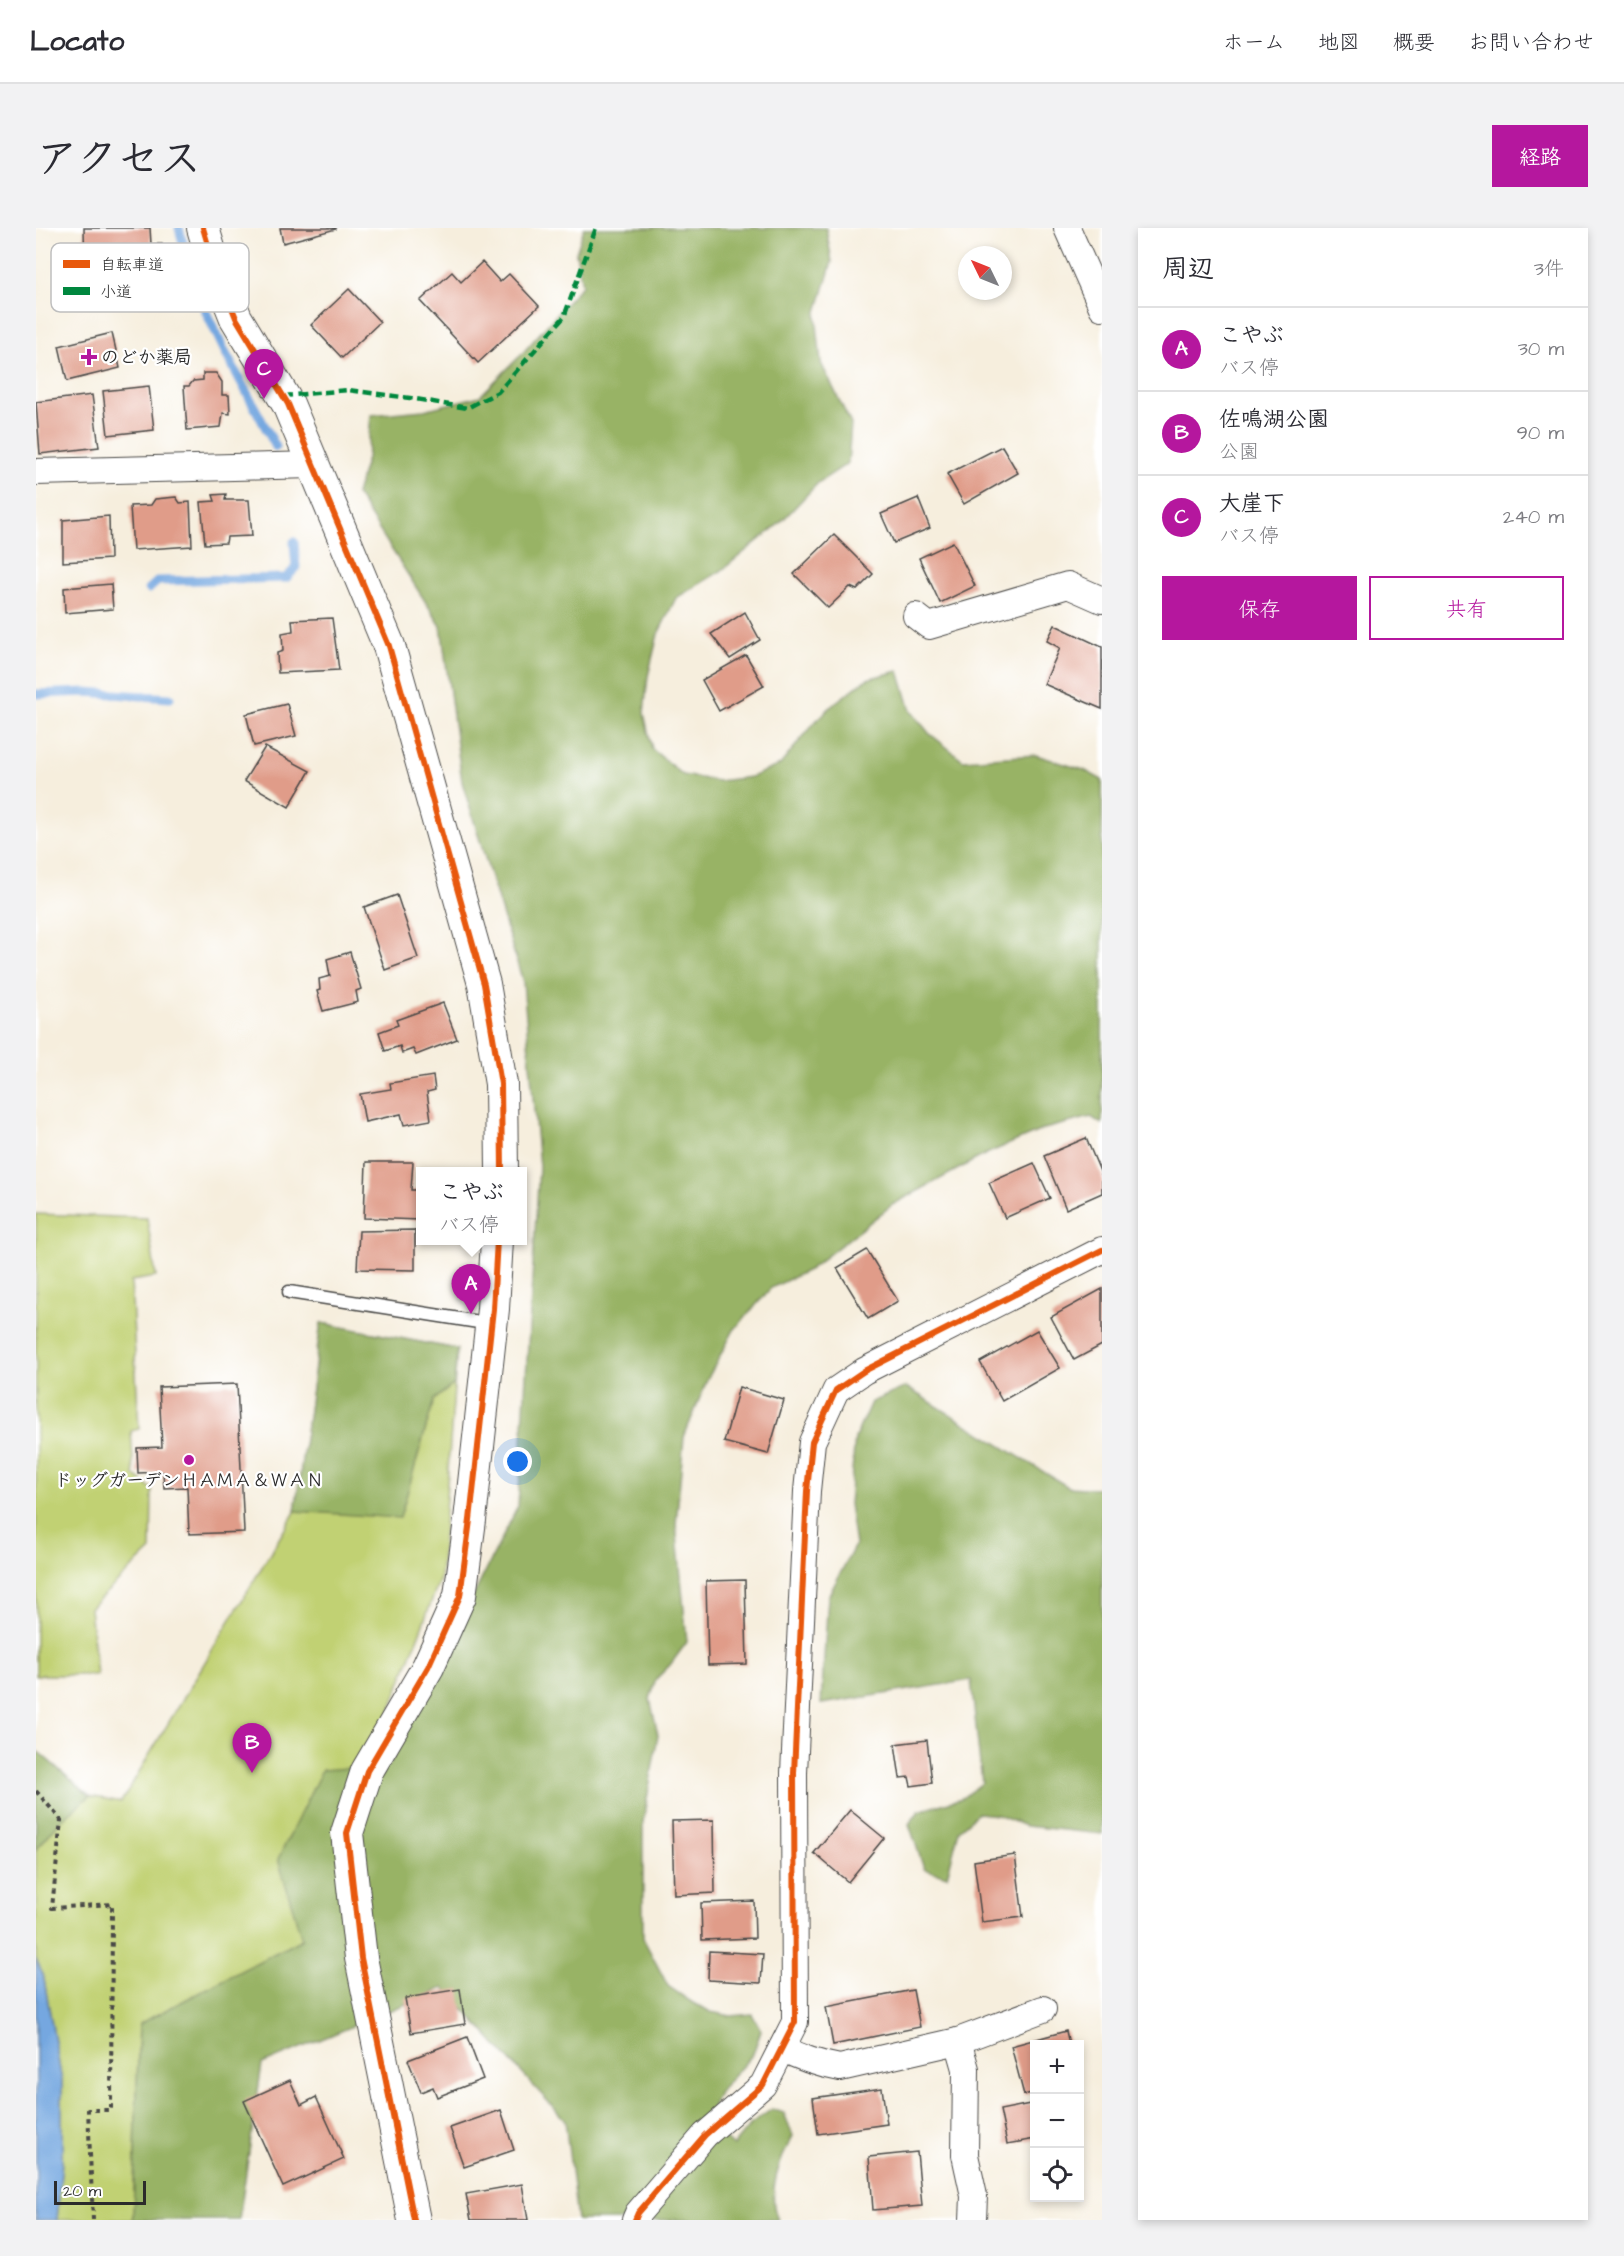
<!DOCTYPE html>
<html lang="ja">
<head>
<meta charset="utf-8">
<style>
  body { margin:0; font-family:"Architects Daughter","Klee One",sans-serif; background:#f2f2f3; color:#2b2b33 }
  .controls { position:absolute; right:18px; bottom:18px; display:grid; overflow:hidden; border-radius:0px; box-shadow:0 3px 9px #0003 }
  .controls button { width:54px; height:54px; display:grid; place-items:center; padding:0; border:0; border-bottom:2px solid #e1e1e2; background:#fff; color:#2b2b33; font:30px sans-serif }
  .compass { position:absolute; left:922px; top:18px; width:54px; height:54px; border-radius:50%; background:#fff; box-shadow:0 3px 9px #0003; rotate:313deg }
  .scale { position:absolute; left:18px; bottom:15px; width:92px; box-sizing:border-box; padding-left:6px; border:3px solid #2b2b2b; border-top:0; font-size:16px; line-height:21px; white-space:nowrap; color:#2b2b2b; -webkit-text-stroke:4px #fff; paint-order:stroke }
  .you { position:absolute; left:482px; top:1234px; width:21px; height:21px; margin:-15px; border:4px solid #fff; border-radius:50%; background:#1a73e8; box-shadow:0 0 0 9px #1a73e833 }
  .badge { display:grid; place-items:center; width:39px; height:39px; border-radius:50%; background:#b5179e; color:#fff; font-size:20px; font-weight:700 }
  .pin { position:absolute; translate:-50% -50px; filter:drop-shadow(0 2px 3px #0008) }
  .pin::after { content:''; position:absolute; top:32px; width:21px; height:18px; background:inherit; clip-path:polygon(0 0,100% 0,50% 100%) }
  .popup { position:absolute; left:380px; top:939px; width:111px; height:78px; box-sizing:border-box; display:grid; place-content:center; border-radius:0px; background:#fff; filter:drop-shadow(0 2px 4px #0005); font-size:20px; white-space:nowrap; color:#7c7c81 }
  .popup b { font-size:22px; color:#2b2b33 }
  .popup::after { content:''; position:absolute; left:50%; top:100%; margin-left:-12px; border:12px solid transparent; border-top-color:#fff }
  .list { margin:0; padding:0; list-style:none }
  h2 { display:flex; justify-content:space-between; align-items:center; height:78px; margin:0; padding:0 24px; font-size:26px }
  h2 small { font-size:20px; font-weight:400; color:#7c7c81 }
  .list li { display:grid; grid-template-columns:39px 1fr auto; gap:18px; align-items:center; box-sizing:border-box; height:84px; padding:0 24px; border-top:2px solid #e1e1e2 }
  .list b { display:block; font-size:22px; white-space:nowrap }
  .list p { margin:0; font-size:20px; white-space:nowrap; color:#7c7c81 }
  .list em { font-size:20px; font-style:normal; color:#7c7c81 }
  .actions { display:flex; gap:12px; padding:18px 24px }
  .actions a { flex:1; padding:14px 0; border:2px solid #b5179e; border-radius:0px; text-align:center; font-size:21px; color:#b5179e }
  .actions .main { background:#b5179e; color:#fff }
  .icon { flex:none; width:33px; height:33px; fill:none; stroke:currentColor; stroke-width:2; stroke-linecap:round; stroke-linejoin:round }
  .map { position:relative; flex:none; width:1066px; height:1992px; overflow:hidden; border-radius:0px }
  header { display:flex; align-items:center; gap:36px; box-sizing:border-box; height:84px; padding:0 30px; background:#fff; border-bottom:2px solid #e1e1e2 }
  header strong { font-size:28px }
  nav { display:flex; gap:33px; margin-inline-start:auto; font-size:21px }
  .intro { display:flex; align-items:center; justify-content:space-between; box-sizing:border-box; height:144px; padding:0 36px }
  h1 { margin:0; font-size:42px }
  .button { padding:15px 27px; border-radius:0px; background:#b5179e; color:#fff; font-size:21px; font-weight:700 }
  main { display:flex; gap:36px; padding:0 36px }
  aside { flex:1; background:#fff; border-radius:0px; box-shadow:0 3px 9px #0003 }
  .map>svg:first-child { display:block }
  .green { fill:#c1d173; stroke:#767e4f; stroke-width:1.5 }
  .forest { fill:#98b365; stroke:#626f48; stroke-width:1.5 }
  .water { fill:#74a7e0; stroke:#506986; stroke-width:1.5 }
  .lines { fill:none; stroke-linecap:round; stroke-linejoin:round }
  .stream { stroke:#74a7e0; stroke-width:9 }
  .building { fill:#e09c89 }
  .service-casing { stroke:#494846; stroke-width:15 }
  .minor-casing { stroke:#494846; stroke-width:28 }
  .tertiary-casing { stroke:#494846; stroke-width:34 }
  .path { stroke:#494846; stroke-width:4; stroke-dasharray:4.5 4.5; stroke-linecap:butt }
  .service { stroke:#fff; stroke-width:12 }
  .minor { stroke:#fff; stroke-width:26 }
  .tertiary { stroke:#fff; stroke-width:32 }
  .quiet { stroke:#00873e; stroke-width:4.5; stroke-dasharray:9 4.5; stroke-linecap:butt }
  .cycleway-casing { stroke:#fff; stroke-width:10 }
  .cycleway { stroke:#e8590c; stroke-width:6 }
  .poi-dot { fill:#b5179e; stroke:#fff; stroke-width:2 }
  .labels { text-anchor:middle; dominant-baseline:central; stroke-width:4.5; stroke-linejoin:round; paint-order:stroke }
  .poi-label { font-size:18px; font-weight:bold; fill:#2b2b2b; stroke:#fff; text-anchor:start }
  .key { fill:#fff; stroke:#bfbfbf; stroke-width:1.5 }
  .key-label { font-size:16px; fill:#2b2b2b }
</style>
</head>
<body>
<header>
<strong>Locato</strong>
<nav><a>ホーム</a><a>地図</a><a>概要</a><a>お問い合わせ</a></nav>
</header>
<div class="intro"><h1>アクセス</h1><a class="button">経路</a></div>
<main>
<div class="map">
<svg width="1066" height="1992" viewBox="0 0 1066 1992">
  <rect width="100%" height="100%" fill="#fff"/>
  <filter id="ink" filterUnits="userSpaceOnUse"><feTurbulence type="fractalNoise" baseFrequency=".0167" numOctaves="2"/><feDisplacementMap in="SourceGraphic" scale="12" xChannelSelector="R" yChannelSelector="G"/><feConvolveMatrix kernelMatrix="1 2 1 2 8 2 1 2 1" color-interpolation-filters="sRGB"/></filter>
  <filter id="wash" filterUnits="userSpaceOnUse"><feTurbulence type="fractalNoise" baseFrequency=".008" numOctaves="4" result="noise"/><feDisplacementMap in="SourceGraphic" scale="24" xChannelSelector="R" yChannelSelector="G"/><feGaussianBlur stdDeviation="1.35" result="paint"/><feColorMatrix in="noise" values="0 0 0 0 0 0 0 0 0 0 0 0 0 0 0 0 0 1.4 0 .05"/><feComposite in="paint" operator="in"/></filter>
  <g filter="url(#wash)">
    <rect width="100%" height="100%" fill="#f6eedd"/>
    <g class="green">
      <polygon points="0,986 111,990 120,1049 95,1053 103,1201 95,1203 98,1247 116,1261 115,1322 54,1380 61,1447 0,1447"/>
      <polygon points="285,1095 421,1121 404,1351 267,1711 103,1796 97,1992 21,1992 26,1933 26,1853 7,1746 0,1731 0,1522 54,1568 85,1574 259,1284"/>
    </g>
    <g class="forest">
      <path d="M548 0H790L796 34 780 87 785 135 815 196 812 235 782 255 744 295 685 343 640 370 622 406 612 448 608 485 616 521 647 547 682 553 715 549 744 537 780 493 800 474 831 451 863 443 875 483 893 505 927 532 1000 527 1048 542 1066 552V896L1055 889 1008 901 950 926 856 977 774 1041 735 1060 698 1102 671 1152 648 1209 640 1296 651 1414 634 1437 620 1451 614 1471 622 1507 607 1594V1710L632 1758 654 1773 675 1784 695 1788 716 1786 725 1802 717 1826 683 1864 670 1894 697 1918 714 1897 736 1881 748 1885 757 1908C744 1931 730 1966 742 1992H541L529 1892 408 1760 226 1836 203 1992H97L103 1796 266 1711 242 1631 286 1542 353 1537 482 1278 503 939 487 754 426 554 405 398 320 266 331 230 335 187 388 182 444 168 484 128 546 57 540 25Z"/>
      <polygon points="285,1095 421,1121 418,1156 398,1172 364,1290 259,1283"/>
      <polygon points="870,1159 1032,1259 1066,1261 1066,1606 989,1598 962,1587 942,1585 923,1602 911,1648 888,1641 873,1596 883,1583 926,1570 946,1555 935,1452 785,1476 792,1369 819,1317 813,1276 819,1210 835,1174"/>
      <polygon points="0,1522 54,1568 25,1592 0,1622"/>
    </g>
    <polygon class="water" points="0,1731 7,1746 26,1853 26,1933 21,1992 0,1992"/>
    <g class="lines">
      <g class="stream">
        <polyline points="143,0 160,63 190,126 240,219"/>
        <polyline points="113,361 122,353 250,350 260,340 258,314"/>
        <polyline points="0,466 50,464 134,470"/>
      </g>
    </g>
    <g id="blocks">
      <g class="building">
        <polygon points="48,0 114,0 115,16 126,16 126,42 49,43"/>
        <polygon points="244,0 300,0 300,1 247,15"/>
        <polygon points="446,34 464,54 473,46 503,78 442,135 384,73 416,44 425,54"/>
        <polygon points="313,61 344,94 306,130 275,97"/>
        <polygon points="76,105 84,140 31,153 23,118"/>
        <polygon points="167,145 180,145 186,154 186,167 193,167 194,186 187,185 185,199 151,202 148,158 153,158 157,153 167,152"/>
        <polygon points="113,158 118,202 72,207 67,163"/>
        <polygon points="56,167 63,219 4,226 0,174"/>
        <polygon points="966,218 982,245 928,276 911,246"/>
        <polygon points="190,266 189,272 213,272 216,308 191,309 190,315 169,316 165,274 179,273 177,267"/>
        <polygon points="140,269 144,275 154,274 156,318 97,322 94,278 115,277 119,271"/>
        <polygon points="882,270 894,300 858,315 845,286"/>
        <polygon points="73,288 74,331 27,334 27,292"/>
        <polygon points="798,307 837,346 821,362 814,359 792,380 758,346"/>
        <polygon points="917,314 939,358 904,375 883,330"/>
        <polygon points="75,356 77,381 29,385 28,360"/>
        <polygon points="709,384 724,412 694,431 675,406"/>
        <polygon points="296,390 303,442 242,445 241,425 247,423 246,405 257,403 256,392"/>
        <polygon points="1019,397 1066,419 1066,481 1008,456 1024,420 1011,413"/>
        <polygon points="710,427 728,458 683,483 666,452"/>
        <polygon points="251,476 260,508 218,518 210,486"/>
        <polygon points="229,519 274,543 253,579 208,553"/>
        <polygon points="361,667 382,730 349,742 328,679"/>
        <polygon points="314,724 325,761 320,763 322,774 287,783 281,763 284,762 283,751 294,748 291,731"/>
        <polygon points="407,775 421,811 380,827 377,821 366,825 364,818 349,823 343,804 362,797 360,792"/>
        <polygon points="397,848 399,862 391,864 395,892 368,897 365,886 329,894 324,866 355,861 354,855"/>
        <polygon points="1050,910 1066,948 1066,965 1030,981 1008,928"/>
        <polygon points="330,934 377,934 375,962 384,962 384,992 328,990"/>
        <polygon points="998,935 1014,970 969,990 953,955"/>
        <polygon points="379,1002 379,1042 321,1041 323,1003"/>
        <polygon points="831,1022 862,1073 832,1091 801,1040"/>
        <polygon points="1066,1061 1066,1117 1038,1132 1015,1089"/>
        <polygon points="1001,1102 1024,1140 966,1173 944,1134"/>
        <polygon points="201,1156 208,1304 153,1306 151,1259 128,1260 127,1244 102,1245 101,1220 126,1219 123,1159"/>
        <polygon points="703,1159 748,1172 732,1226 688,1214"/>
        <polygon points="709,1352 711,1436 672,1437 670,1353"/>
        <polygon points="891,1512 896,1555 875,1558 873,1549 864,1550 859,1516"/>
        <polygon points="814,1582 848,1610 812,1654 778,1625"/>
        <polygon points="678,1592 679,1665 638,1667 636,1593"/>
        <polygon points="979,1627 987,1689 946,1694 938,1633"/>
        <polygon points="718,1673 719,1710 666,1712 665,1675"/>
        <polygon points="673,1723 727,1726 725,1755 672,1752"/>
        <polygon points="424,1761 429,1796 375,1805 369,1770"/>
        <polygon points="877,1762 884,1799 797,1817 790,1779"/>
        <polygon points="1030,1803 1033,1816 999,1816 999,1864 988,1867 975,1818"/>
        <polygon points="431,1809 447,1851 401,1869 397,1859 385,1864 372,1832"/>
        <polygon points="254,1852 265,1877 280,1869 308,1931 247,1959 208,1873"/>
        <polygon points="846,1860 851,1896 782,1906 777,1870"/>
        <polygon points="999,1875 999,1911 971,1916 964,1882"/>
        <polygon points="465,1882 478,1922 428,1939 414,1900"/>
        <polygon points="881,1924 886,1978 837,1982 833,1929"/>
        <polygon points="486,1956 492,1992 435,1992 430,1966"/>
      </g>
    </g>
  </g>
  <g filter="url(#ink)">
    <use href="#blocks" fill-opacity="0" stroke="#494846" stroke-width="1.5"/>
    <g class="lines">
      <g class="service-casing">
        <g id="service">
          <polyline points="142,71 185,54"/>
          <polyline points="253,1064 455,1096"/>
        </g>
      </g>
      <g class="minor-casing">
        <g id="minor">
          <polyline points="1031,0 1066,79"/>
          <polyline points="0,244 276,237"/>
          <polyline points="880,388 893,398 1032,357 1066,372"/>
          <polyline points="922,1813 930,1841 929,1927 938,1968 937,1992"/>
          <path d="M746 1820C764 1830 782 1836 804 1840L922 1813 1007 1781"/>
          <polyline points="599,1992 602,1985 669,1907 727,1857 759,1794 758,1545 771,1263 776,1214 800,1162 828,1143 1066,1022"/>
        </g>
      </g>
      <g class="tertiary-casing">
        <g id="tertiary">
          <polyline points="167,0 175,27 200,90 252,176 353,418 448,756 465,856 466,944"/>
          <polyline points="378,1992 325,1730 311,1605 331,1543 392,1439 424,1368 434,1292 457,1081 461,1012"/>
        </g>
      </g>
      <polyline class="path" points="0,1563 25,1592 16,1680 76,1676 75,1882 52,1882 57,1992"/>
      <use href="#service" class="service"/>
      <use href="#minor" class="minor"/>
      <use href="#tertiary" class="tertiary"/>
      <polyline class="quiet" points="247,168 312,162 374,170 431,180 462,164 528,89 560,0"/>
      <g class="cycleway-casing">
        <g id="cycleway">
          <polyline points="167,0 175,27 200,90 252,176 353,418 448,756 465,856 466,944"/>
          <polyline points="378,1992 325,1730 311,1605 331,1543 392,1439 424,1368 434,1292 457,1081 461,1012"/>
          <polyline points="599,1992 602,1985 669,1907 727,1857 759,1794 758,1545 771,1263 776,1214 800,1162 828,1143 1066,1022"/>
        </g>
      </g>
      <use href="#cycleway" class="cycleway"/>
    </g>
  </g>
  <g class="poi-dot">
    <path d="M50 120h6v6h6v6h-6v6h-6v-6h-6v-6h6z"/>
    <circle cx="153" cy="1232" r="6"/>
  </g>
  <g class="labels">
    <g class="poi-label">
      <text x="65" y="129">のどか薬局</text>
      <text x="153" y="1252" text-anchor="middle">ドッグガーデンＨＡＭＡ＆ＷＡＮ</text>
    </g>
  </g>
  <rect x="15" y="15" width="198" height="69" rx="9" class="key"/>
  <rect x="27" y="32" width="27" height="8" fill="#e8590c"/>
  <rect x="27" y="59" width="27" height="8" fill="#00873e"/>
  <g class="key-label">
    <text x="64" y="42">自転車道</text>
    <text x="64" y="69">小道</text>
  </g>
</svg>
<div class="controls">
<button>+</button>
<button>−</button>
<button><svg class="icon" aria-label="locate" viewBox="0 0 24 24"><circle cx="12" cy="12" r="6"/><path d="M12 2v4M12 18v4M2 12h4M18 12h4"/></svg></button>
</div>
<svg class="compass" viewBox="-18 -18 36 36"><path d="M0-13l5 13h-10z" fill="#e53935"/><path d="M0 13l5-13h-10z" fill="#7c7c81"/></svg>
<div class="scale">20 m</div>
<div class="you"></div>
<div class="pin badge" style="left:435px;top:1086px">A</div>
<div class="popup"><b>こやぶ</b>バス停</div>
<div class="pin badge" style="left:216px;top:1545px">B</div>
<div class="pin badge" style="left:228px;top:171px">C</div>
</div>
<aside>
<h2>周辺<small>3件</small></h2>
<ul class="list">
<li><span class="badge">A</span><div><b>こやぶ</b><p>バス停</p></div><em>30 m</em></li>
<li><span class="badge">B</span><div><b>佐鳴湖公園</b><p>公園</p></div><em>90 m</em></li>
<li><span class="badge">C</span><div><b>大崖下</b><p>バス停</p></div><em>240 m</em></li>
</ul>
<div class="actions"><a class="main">保存</a><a>共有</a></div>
</aside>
</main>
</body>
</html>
